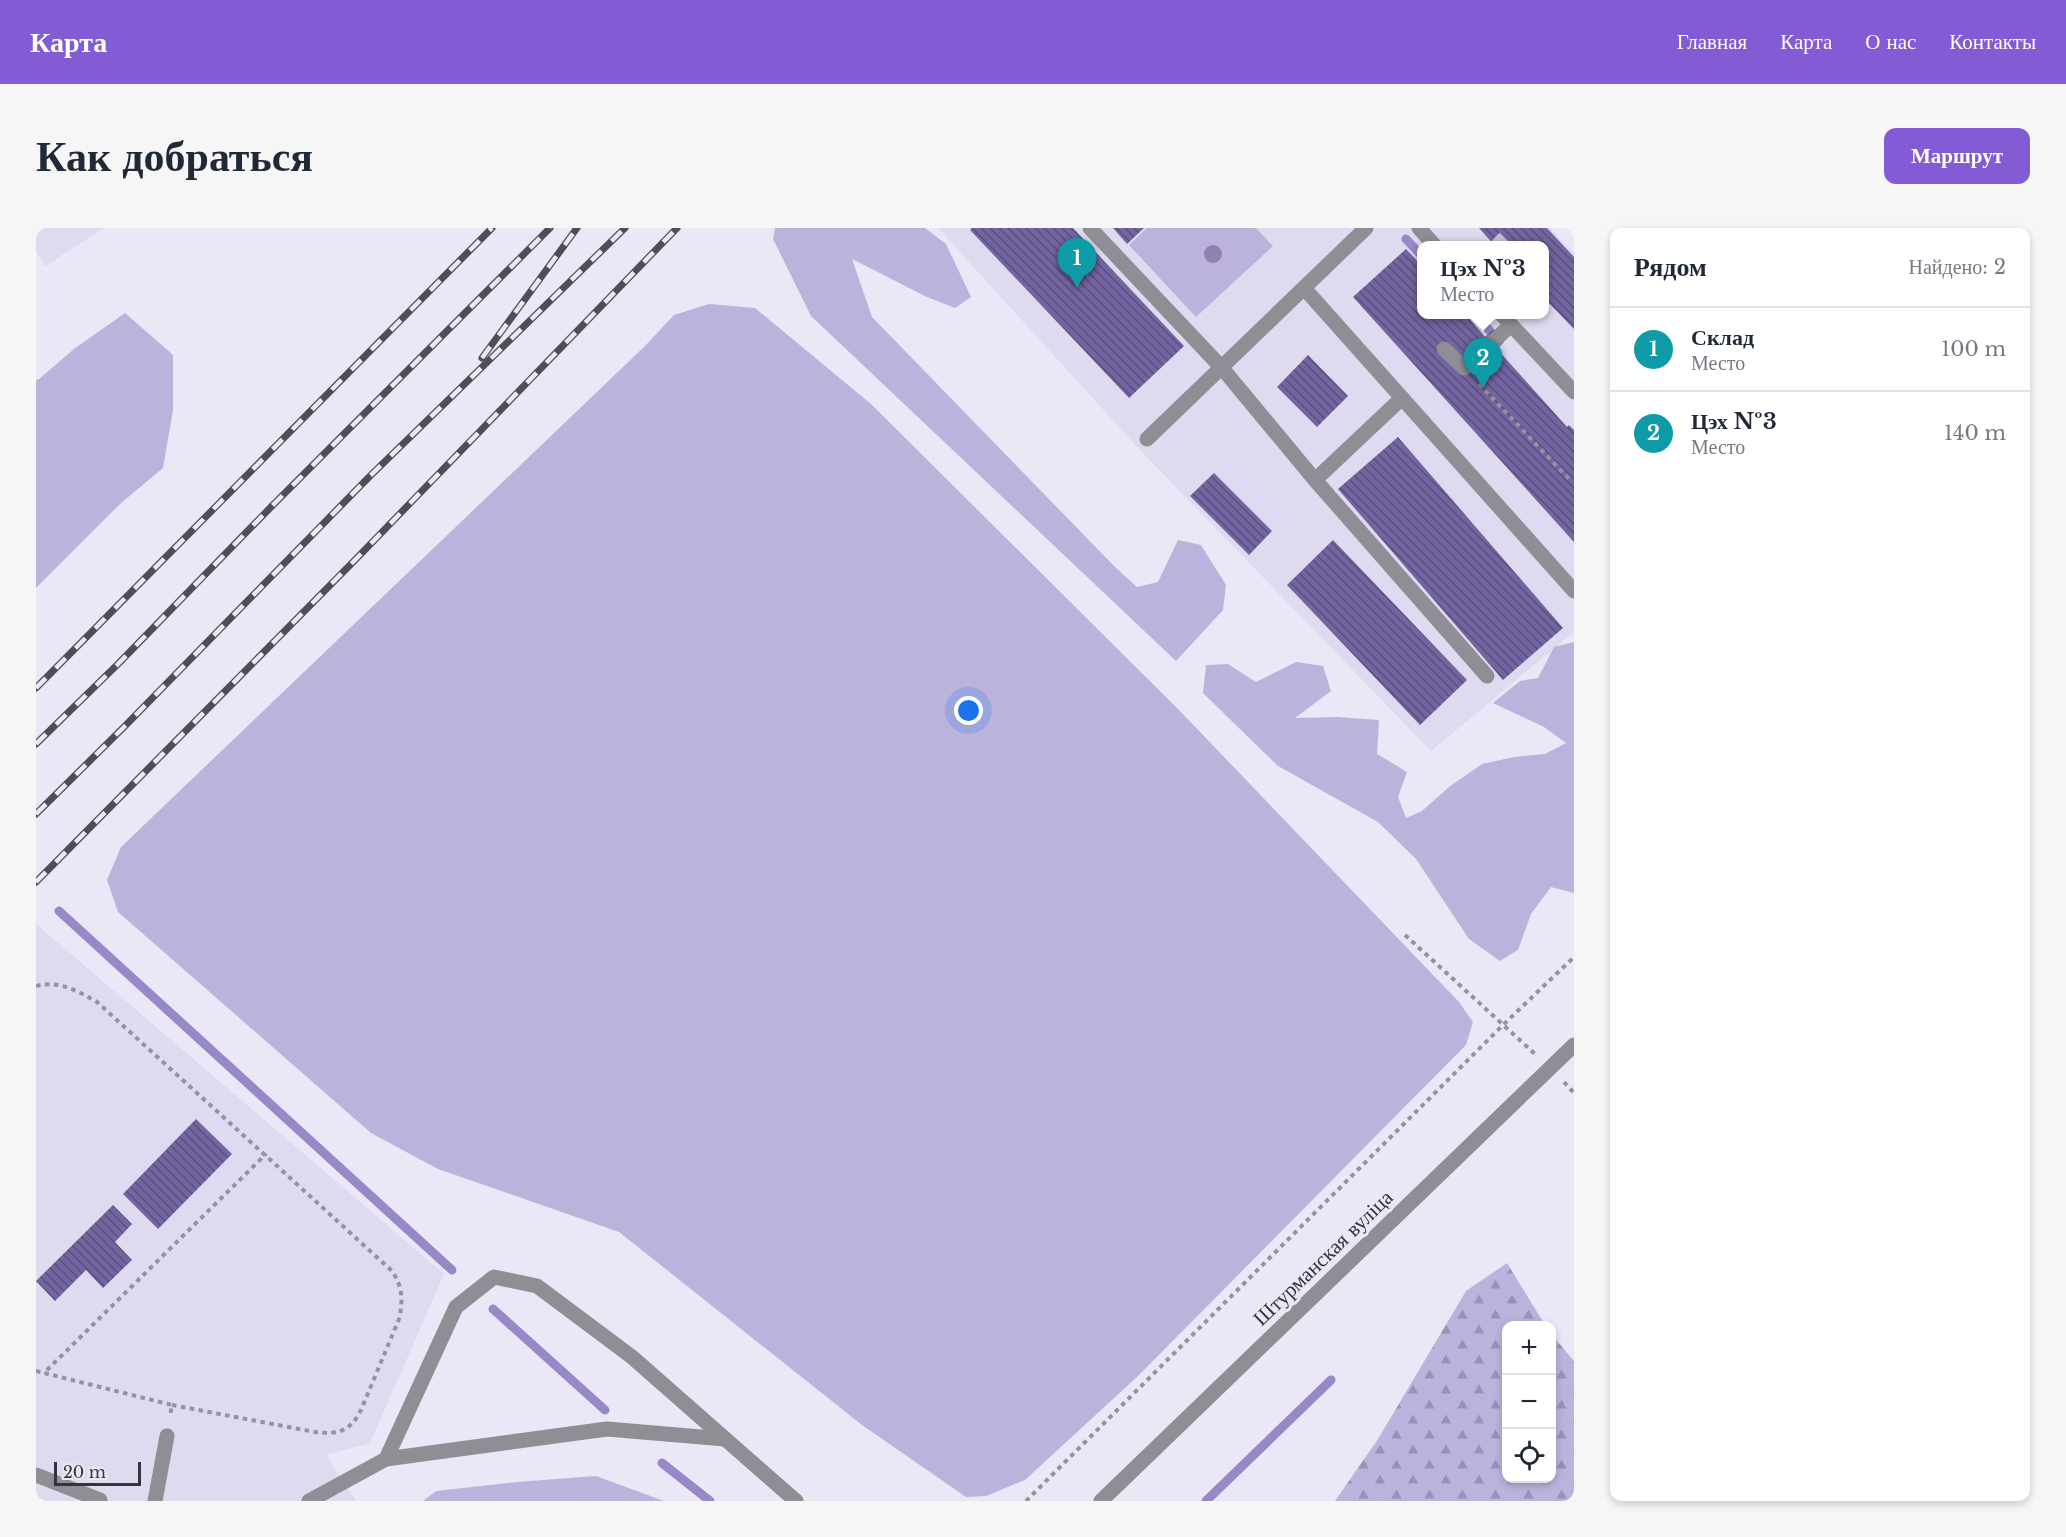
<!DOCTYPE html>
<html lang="ru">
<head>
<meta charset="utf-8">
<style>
  body { margin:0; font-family:"Libre Baskerville",serif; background:#f6f6f7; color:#1f2937 }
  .controls { position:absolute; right:18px; bottom:18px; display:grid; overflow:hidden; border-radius:12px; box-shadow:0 3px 9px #0003 }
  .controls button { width:54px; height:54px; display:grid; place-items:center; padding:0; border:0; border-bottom:2px solid #e0e1e3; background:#fff; color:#1f2937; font:30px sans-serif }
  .scale { position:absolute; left:18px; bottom:15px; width:87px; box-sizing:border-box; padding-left:6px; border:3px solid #35343a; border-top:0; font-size:16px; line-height:21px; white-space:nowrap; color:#35343a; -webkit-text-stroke:4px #eae7f6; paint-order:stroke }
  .you { position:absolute; left:933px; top:483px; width:21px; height:21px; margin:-15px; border:4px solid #fff; border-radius:50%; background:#1a73e8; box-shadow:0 0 0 9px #1a73e833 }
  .badge { display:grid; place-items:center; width:39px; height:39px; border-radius:50%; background:#835bd5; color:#fff; font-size:20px; font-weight:700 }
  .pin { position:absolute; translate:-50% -50px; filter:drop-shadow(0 2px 3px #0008) }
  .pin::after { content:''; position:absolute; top:32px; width:21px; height:18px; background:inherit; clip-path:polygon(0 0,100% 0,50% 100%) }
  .popup { position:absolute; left:1381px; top:13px; width:132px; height:78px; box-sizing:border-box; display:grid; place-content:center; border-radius:12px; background:#fff; filter:drop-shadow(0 2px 4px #0005); font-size:20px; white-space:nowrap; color:#747a83 }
  .popup b { font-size:22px; color:#1f2937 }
  .popup::after { content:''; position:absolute; left:50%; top:100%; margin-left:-12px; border:12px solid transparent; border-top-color:#fff }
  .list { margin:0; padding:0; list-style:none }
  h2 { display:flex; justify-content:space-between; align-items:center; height:78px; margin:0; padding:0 24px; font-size:26px }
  h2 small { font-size:20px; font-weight:400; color:#747a83 }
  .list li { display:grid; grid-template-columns:39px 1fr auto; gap:18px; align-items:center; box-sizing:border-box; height:84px; padding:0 24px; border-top:2px solid #e0e1e3 }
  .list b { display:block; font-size:22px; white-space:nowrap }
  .list p { margin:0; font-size:20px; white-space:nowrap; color:#747a83 }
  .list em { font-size:20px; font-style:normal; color:#747a83 }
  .icon { flex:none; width:33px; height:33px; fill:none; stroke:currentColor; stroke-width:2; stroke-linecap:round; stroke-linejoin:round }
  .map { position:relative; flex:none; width:1538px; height:1273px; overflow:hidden; border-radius:12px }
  header { display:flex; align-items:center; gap:36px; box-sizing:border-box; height:84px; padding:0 30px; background:#835bd5; color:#fff }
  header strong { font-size:28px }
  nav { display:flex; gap:33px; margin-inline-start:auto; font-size:21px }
  .intro { display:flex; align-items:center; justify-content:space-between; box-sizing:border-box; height:144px; padding:0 36px }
  h1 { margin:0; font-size:42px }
  .button { padding:15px 27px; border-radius:12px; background:#835bd5; color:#fff; font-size:21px; font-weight:700 }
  main { display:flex; gap:36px; padding:0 36px }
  aside { flex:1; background:#fff; border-radius:12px; box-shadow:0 3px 9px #0003 }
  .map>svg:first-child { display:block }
  .built { fill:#dedaef; fill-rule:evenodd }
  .grass { fill:#bcb3dc }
  .forest { fill:url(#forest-firs) }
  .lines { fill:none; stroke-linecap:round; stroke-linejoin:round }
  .stream { stroke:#9888c8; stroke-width:9 }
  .building { fill:url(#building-back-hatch) }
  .minor-tunnel { stroke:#c6c3d0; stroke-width:15; stroke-dasharray:15 8; stroke-linecap:butt }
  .path { stroke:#94929d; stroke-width:4; stroke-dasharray:4.5 4.5; stroke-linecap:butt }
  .minor { stroke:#908e95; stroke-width:15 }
  .rail-casing { stroke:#4f4e55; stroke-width:7 }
  .rail { stroke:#eae7f6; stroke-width:4.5; stroke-dasharray:14; stroke-linecap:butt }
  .tree { fill:#9181b2 }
  .labels { text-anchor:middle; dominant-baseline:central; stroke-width:6; stroke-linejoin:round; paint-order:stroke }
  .street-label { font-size:21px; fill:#35343a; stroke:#eae7f6 }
</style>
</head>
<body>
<header>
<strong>Карта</strong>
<nav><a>Главная</a><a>Карта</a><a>О нас</a><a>Контакты</a></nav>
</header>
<div class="intro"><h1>Как добраться</h1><a class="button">Маршрут</a></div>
<main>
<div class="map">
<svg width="1538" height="1273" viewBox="0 0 1538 1273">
  <defs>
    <pattern id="forest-firs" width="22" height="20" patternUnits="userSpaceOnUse" patternTransform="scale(1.5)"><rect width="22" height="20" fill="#bcb3dc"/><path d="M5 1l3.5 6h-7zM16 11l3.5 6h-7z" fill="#9a92b3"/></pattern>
    <pattern id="building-back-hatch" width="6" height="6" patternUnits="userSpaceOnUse" patternTransform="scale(1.5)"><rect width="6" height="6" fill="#7464a1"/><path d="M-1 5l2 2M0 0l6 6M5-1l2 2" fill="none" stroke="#5b4f7d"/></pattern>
  </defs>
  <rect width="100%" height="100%" fill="#eae7f6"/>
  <g class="built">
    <polygon points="0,0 68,0 9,38 0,24"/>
    <path d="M902 0H1514L1538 25V404L1395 523 1103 221ZM1386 18H1508V86H1386Z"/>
    <polygon points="0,696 408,1046 334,1215 290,1227 320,1273 0,1273"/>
  </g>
  <g class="grass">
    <polygon points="739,0 889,0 910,16 935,69 919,80 891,69 816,31 836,89 1079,339 1101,359 1122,354 1142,312 1165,317 1190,357 1187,382 1140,433 775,88 737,11"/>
    <polygon points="1111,0 1220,0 1237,18 1160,89 1093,17"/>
    <polygon points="673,76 719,80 835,176 1142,481 1423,774 1437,794 1430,817 1102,1148 989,1252 950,1268 930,1269 826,1197 583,1004 402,941 335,905 82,684 71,652 85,619 609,118 638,87"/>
    <polygon points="89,85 137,127 137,182 127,240 85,275 0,360 0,152 3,151 38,121"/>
    <polygon points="1538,414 1538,665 1515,659 1495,686 1482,722 1464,733 1433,711 1380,631 1342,594 1242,538 1167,465 1170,437 1192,436 1220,454 1260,434 1287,438 1295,463 1259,490 1301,489 1343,492 1341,526 1371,544 1362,569 1370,590 1386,583 1413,559 1446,536 1478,529 1509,526 1530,515 1508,499 1457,475 1484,453 1502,450 1518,419"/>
    <polygon points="560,1248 628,1273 387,1273 400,1263 481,1254"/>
  </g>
  <polygon class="forest" points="1471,1035 1509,1097 1470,1098 1470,1250 1516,1250 1516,1107 1538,1133 1538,1273 1299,1273 1342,1211 1430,1063"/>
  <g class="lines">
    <g class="stream">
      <polyline points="1370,11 1386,28"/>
      <polyline points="1439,86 1454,103"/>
      <polyline points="23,683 416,1042"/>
      <polyline points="457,1081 569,1182"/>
      <polyline points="626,1235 674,1273"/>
      <polyline points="1170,1273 1295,1152"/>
    </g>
  </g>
  <g class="building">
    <polygon points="936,0 1037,0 1148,118 1093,170 934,2"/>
    <polygon points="1077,0 1108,0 1091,16"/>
    <polygon points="1443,0 1511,0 1538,29 1538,101 1508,70 1508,18 1459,18"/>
    <polygon points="1370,21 1386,38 1386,86 1429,86 1449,109 1457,101 1468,114 1461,121 1531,199 1533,197 1538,202 1538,314 1317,69"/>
    <polygon points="1272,127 1312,168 1281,199 1241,159"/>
    <polygon points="1362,209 1527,400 1467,452 1302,261"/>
    <polygon points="1178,245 1236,303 1213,327 1154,268"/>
    <polygon points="1297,312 1431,452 1384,497 1251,357"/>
    <polygon points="160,891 196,926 122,1001 87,966"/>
    <polygon points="77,977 96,996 79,1014 96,1032 67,1060 50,1042 19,1073 0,1053"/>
  </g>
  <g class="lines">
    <polyline class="minor-tunnel" points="1461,18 1469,10"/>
    <g class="path">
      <polyline points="1443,156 1534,252"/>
      <polyline points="1369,707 1499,826"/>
      <path d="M0 758C22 752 42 763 61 774L229 927 8 1145 136 1177 134 1188"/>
      <polyline points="1528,854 1538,865"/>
      <polyline points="0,1143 8,1145"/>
      <path d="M136 1177 279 1204 292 1205 303 1204 312 1199 318 1194 325 1182 363 1091C367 1073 367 1059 356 1043L229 927"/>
      <polyline points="990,1273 1467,797 1538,729"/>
    </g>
    <g class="minor">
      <polyline points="1054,0 1186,140 1279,252 1366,170"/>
      <polyline points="1383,0 1399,18"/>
      <polyline points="1268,60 1538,363"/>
      <polyline points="1465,86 1538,164"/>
      <polyline points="1408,121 1428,140 1475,97"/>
      <polyline points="1111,211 1330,0"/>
      <polyline points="1279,252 1451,448"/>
      <polyline points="350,1231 571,1201 689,1211"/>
      <polyline points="0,1247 64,1272"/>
      <polyline points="119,1273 131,1208"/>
      <polyline points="273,1273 350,1231 420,1079 458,1049 501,1058 596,1129 760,1273"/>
      <polyline points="1065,1273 1538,817"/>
    </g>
    <g class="rail-casing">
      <g id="rail">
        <polyline points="446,130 541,0"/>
        <polyline points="0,460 456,0"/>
        <polyline points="0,516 82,436 233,281 514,0"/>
        <polyline points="0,586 88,499 334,248 589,0"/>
        <polyline points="0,654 319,332 641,0"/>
      </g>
    </g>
    <use href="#rail" class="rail"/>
  </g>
  <circle class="tree" cx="1177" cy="26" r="9"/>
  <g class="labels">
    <g class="street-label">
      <text transform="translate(1287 1030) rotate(-44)">Штурманская вуліца</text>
    </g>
  </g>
</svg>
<div class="controls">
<button>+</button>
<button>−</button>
<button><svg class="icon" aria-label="locate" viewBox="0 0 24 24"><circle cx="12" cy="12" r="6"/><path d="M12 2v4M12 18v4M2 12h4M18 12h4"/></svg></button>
</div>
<div class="scale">20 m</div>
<div class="you"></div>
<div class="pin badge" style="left:1041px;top:60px;background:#0f9aa8">1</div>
<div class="pin badge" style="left:1447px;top:160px;background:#0f9aa8">2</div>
<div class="popup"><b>Цэх №3</b>Место</div>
</div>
<aside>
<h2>Рядом<small>Найдено: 2</small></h2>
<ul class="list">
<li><span class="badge" style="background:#0f9aa8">1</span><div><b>Склад</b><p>Место</p></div><em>100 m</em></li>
<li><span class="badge" style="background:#0f9aa8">2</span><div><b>Цэх №3</b><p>Место</p></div><em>140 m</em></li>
</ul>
</aside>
</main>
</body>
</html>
